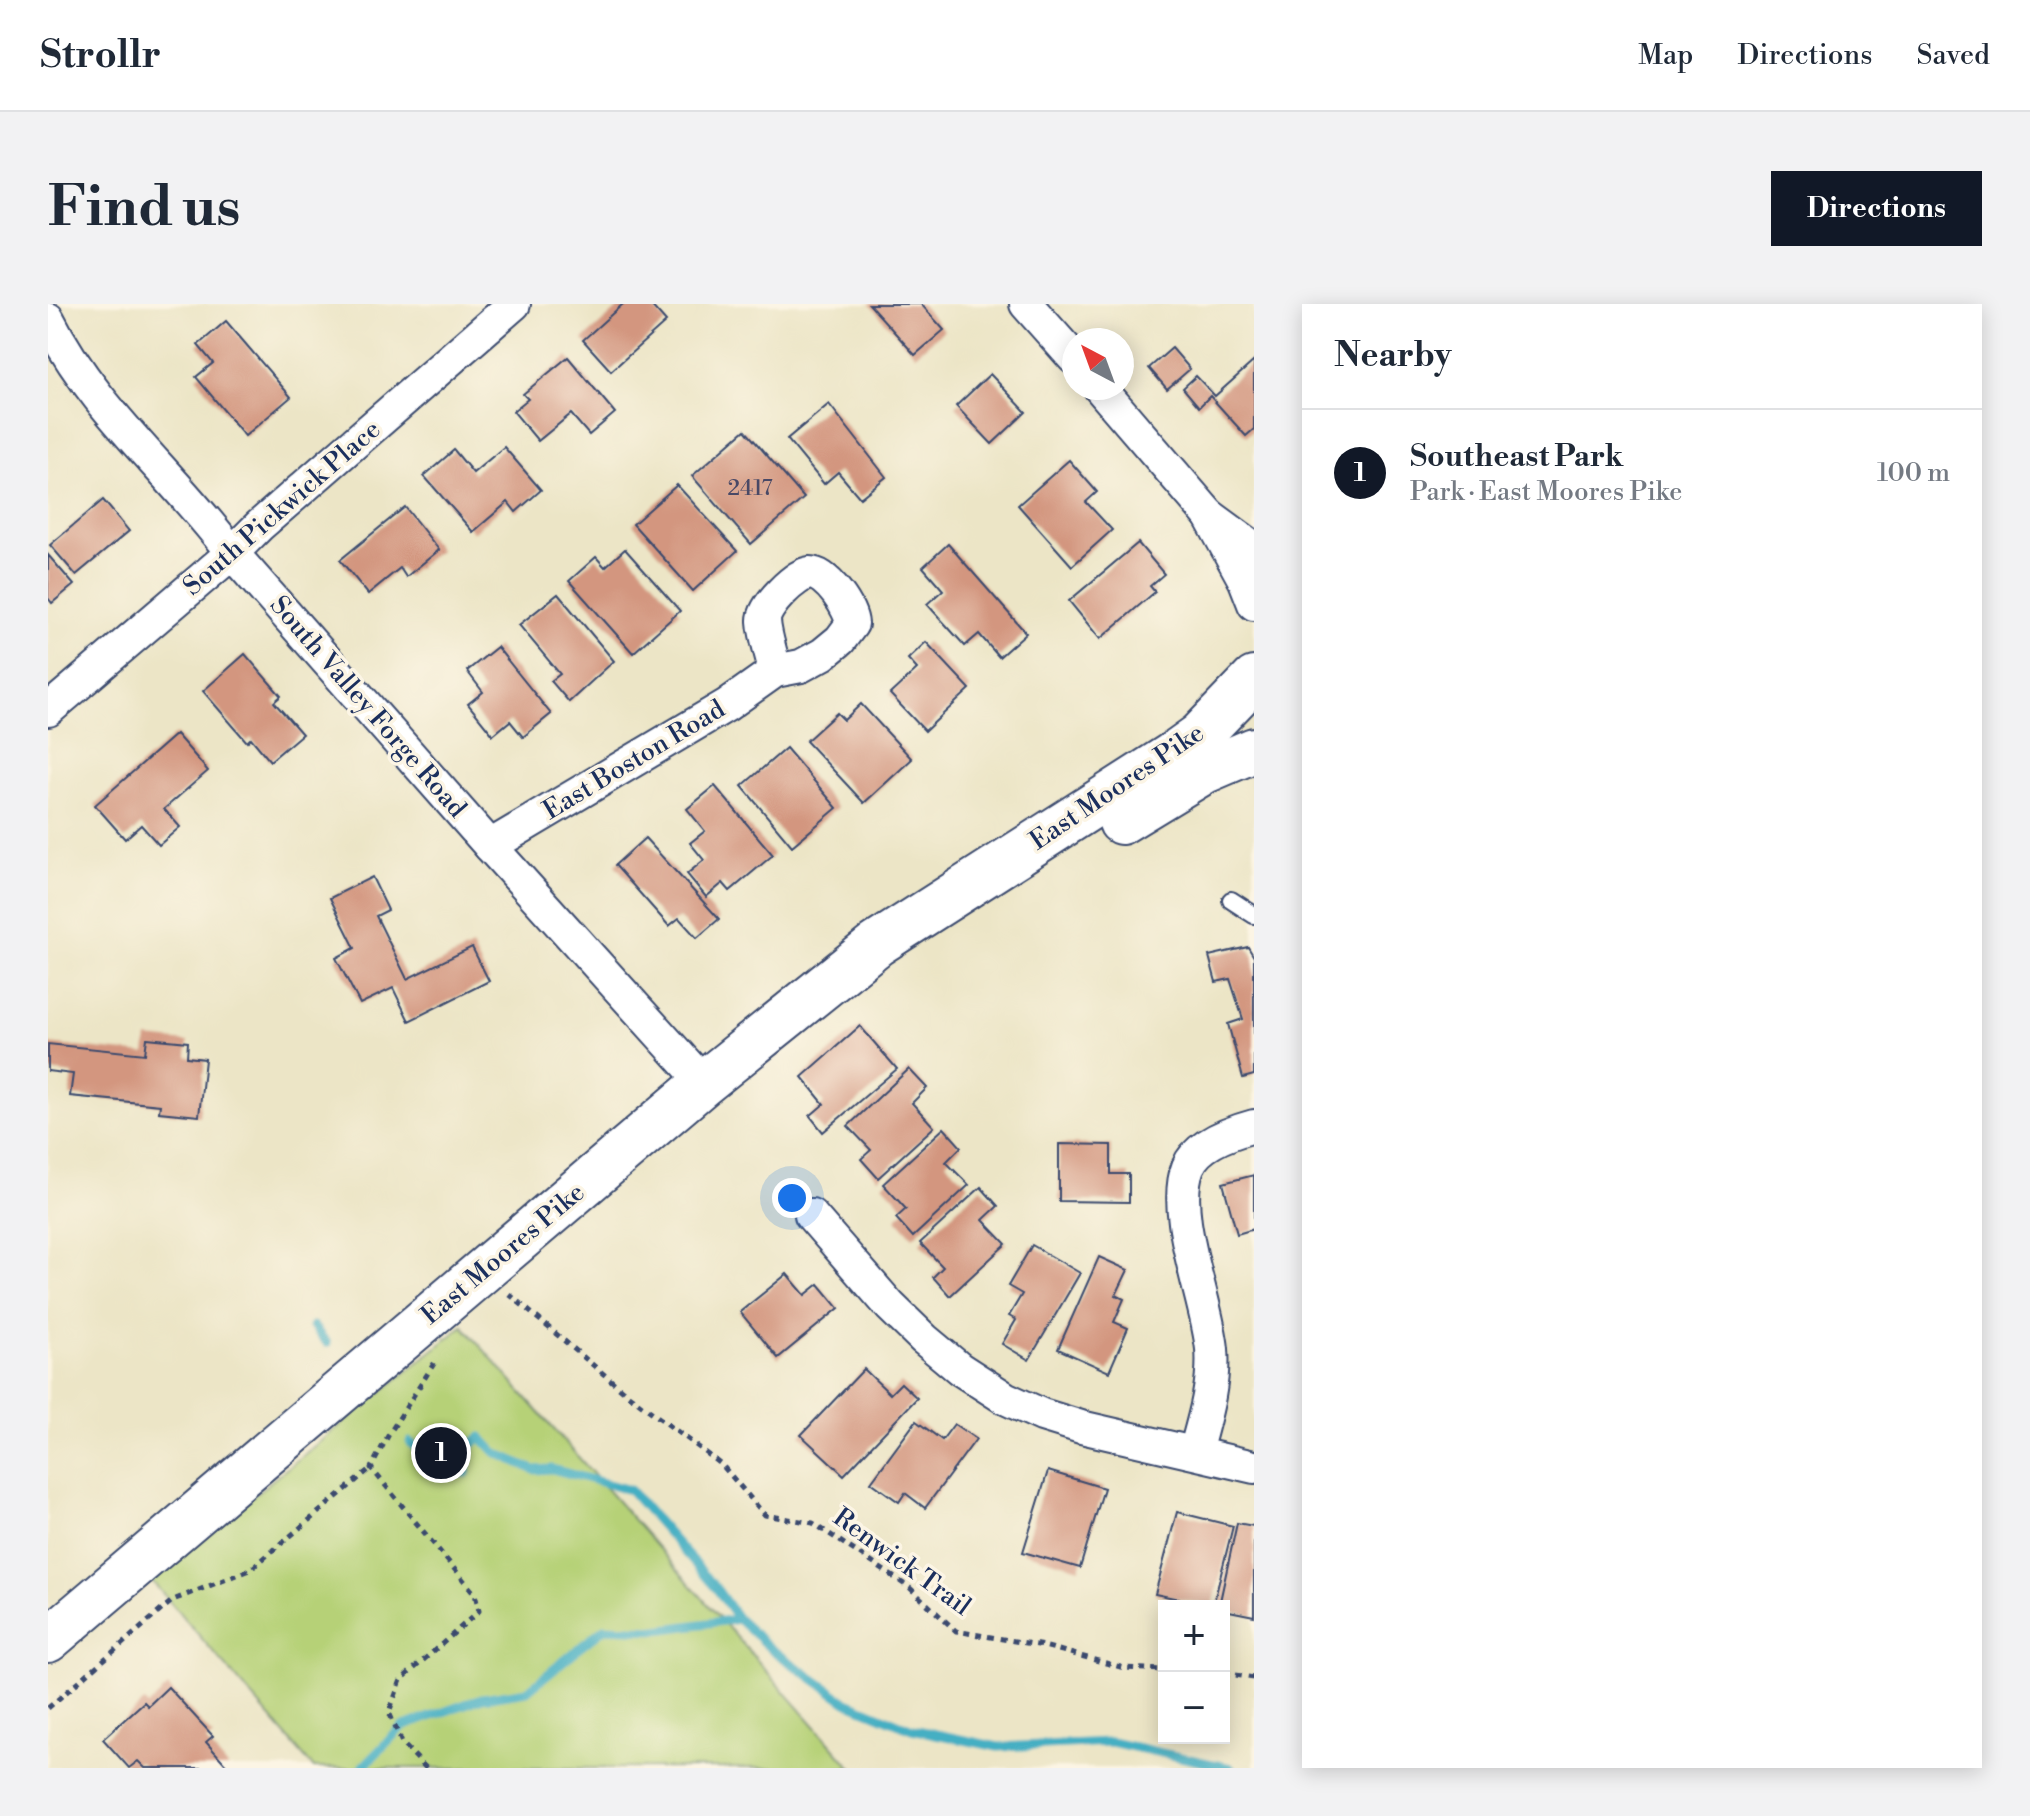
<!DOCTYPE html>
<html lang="en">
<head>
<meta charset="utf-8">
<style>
  body { margin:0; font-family:"Libre Bodoni",serif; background:#f2f2f3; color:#1f2937 }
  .controls { position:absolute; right:24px; bottom:24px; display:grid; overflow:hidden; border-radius:0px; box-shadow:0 4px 20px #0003 }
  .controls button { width:72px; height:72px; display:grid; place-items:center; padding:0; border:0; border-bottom:2px solid #e0e1e3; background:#fff; color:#1f2937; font:40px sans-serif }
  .compass { position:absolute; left:1014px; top:24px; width:72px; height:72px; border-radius:50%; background:#fff; box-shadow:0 4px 20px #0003; rotate:319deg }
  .you { position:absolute; left:744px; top:894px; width:28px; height:28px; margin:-20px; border:6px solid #fff; border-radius:50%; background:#1a73e8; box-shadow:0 0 0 12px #1a73e833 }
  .badge { display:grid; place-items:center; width:52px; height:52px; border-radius:50%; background:#111827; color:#fff; font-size:26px; font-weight:700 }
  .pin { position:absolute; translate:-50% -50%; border:4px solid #fff; box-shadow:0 2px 8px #0006 }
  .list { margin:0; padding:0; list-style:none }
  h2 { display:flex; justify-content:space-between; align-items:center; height:104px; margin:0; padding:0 32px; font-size:34px }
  h2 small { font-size:26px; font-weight:400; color:#747a83 }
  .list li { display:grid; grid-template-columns:52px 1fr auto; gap:24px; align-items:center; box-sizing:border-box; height:128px; padding:0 32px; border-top:2px solid #e0e1e3 }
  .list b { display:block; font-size:30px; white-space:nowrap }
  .list p { margin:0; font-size:26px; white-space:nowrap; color:#747a83 }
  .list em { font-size:26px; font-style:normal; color:#747a83 }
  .map { position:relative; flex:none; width:1206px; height:1464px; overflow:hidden; border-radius:0px }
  header { display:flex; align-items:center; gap:48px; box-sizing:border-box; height:112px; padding:0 40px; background:#fff; border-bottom:2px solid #e0e1e3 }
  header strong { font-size:38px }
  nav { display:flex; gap:44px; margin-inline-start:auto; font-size:28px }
  .intro { display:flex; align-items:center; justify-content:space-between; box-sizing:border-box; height:192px; padding:0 48px }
  h1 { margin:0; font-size:56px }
  .button { padding:20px 36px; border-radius:0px; background:#111827; color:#fff; font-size:28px; font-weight:700 }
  main { display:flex; gap:48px; padding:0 48px }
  aside { flex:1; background:#fff; border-radius:0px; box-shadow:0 4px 20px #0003 }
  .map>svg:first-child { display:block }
  .green { fill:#b6d177; stroke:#68806a; stroke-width:2 }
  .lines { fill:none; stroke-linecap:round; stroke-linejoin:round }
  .stream { stroke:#44afc3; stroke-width:9 }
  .building { fill:#d3967f }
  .lane-casing { stroke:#3a4a6e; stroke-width:20 }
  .street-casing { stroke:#3a4a6e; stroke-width:36 }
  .secondary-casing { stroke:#3a4a6e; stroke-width:48 }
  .path { stroke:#3a4a6e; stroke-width:5; stroke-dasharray:6 6; stroke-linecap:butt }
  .lane { stroke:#fff; stroke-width:16 }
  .street { stroke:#fff; stroke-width:32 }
  .secondary { stroke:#fff; stroke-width:44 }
  .labels { text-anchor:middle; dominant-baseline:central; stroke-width:7; stroke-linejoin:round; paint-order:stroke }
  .number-label { font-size:22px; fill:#494966 }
  .street-label { font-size:26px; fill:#1b2f5e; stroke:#fcf5e5 }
</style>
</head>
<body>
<header>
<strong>Strollr</strong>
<nav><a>Map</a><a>Directions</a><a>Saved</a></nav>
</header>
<div class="intro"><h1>Find us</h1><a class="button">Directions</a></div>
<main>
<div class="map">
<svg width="1206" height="1464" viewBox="0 0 1206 1464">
  <rect width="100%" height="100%" fill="#fcf5e5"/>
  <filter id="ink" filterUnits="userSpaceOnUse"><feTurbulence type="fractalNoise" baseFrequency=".0125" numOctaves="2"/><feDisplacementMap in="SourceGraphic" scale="16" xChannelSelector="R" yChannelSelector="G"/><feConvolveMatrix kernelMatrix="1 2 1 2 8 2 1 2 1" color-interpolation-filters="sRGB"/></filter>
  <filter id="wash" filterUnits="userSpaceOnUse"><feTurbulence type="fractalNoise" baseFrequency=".006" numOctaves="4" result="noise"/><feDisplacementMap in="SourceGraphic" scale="32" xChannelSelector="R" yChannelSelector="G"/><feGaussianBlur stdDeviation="1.8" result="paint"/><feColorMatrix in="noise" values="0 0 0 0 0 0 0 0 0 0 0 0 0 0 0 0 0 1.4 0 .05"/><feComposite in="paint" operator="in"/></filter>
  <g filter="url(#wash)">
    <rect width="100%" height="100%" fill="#ece5c6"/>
    <polygon class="green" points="415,1022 804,1464 266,1464 102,1275"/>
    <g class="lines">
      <g class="stream">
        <polyline points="265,1022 279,1039"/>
        <polyline points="362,1138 389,1168 418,1169 423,1141 433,1133 447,1148 486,1166 504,1165 582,1186 668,1284 690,1315 723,1345 799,1398 864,1425 950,1443 1063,1438 1183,1464"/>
        <polyline points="314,1464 354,1423 434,1394 479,1387 556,1324 609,1326 690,1315"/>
      </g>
    </g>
    <g id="blocks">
      <g class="building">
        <polygon points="575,0 602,0 618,18 563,67 535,36"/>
        <polygon points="821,0 873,0 896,26 867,51"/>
        <polygon points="178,17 243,93 197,132 148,73 165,59 150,41"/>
        <polygon points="1124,44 1142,65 1119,85 1101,64"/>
        <polygon points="520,53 567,109 541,131 523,110 490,137 465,107 480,95 475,90"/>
        <polygon points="1206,57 1206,125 1198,132 1162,92 1151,103 1135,84 1148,72 1167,92"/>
        <polygon points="942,70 978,108 944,140 908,102"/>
        <polygon points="781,100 838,173 812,194 790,168 776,180 739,135"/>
        <polygon points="697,126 756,194 703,240 644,172"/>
        <polygon points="456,143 493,186 468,208 460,198 425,228 376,172 406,146 425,169"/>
        <polygon points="1021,156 1049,188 1038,198 1064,226 1024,262 970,201"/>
        <polygon points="629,181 689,247 645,287 585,220"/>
        <polygon points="55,196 81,227 28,271 2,241"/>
        <polygon points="357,203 391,246 358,273 352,264 320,290 292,256"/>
        <polygon points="1090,239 1116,270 1102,282 1107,288 1052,335 1021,297"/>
        <polygon points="900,240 978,329 951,353 931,330 917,342 879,300 895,286 875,263"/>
        <polygon points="577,245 632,307 585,349 521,277 548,253 557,263"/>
        <polygon points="0,251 26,281 4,299 0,294"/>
        <polygon points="510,290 566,357 521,398 503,377 512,370 471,321"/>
        <polygon points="878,338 922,385 877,427 842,390 869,365 860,355"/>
        <polygon points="449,343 503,410 475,433 462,417 445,431 420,400 435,388 419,367"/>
        <polygon points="197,350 233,392 226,398 254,430 222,457 203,434 199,438 155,387"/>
        <polygon points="813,400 864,455 816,499 758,437 789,409 796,416"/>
        <polygon points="128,430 160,467 116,505 132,523 111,541 93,521 77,535 47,501"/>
        <polygon points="738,444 789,504 744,542 694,482"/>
        <polygon points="667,482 725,551 682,587 675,579 658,593 639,570 656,556 642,539 657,527 639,505"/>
        <polygon points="597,534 671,615 649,634 631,614 621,622 567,561"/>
        <polygon points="324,573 340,606 328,612 359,675 424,643 441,677 361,717 345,684 312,700 288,654 307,644 282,594"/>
        <polygon points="1200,643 1206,653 1206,771 1195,774 1180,720 1195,715 1182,675 1168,678 1161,652"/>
        <polygon points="812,722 849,765 775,828 762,812 776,800 754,773"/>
        <polygon points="99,734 140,738 139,753 157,755 151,812 111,808 112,801 22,792 25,770 0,767 0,740 97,750"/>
        <polygon points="861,765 879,784 864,799 886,823 830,874 813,855 823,846 800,822"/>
        <polygon points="896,824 913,843 898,858 921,881 865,933 848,914 858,905 835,880"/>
        <polygon points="1011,840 1063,841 1063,870 1081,870 1081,898 1011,897"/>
        <polygon points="1206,871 1206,925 1189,930 1175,879"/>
        <polygon points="933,883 950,902 935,916 958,940 902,992 885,973 895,963 872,939"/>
        <polygon points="984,941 1032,969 981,1056 954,1040 968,1016 961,1012 974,990 960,982"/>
        <polygon points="1051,953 1080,966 1068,991 1076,995 1066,1018 1080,1024 1061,1068 1010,1045"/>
        <polygon points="739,970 757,991 771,980 791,1004 730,1054 692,1008"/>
        <polygon points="816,1065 842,1090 853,1079 869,1094 796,1171 753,1131"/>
        <polygon points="868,1117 894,1136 906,1120 928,1135 877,1204 857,1189 851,1198 823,1178"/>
        <polygon points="1000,1167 1056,1184 1032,1264 975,1248"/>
        <polygon points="1129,1208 1185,1222 1165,1302 1107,1290"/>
        <polygon points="1189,1219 1206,1222 1206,1312 1176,1306 1176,1302 1171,1302"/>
        <polygon points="120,1383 165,1432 158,1438 181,1464 97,1464 90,1457 81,1464 55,1435 96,1398 100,1402"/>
      </g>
    </g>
  </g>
  <g filter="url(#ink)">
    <use href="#blocks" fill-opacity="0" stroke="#3a4a6e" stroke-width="2"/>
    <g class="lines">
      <g class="lane-casing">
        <polyline id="lane" points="1183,596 1206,611"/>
      </g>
      <g class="street-casing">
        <g id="street">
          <polyline points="978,0 1026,54"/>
          <path d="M0 15C44 104 125 170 184 249L442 542 656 779"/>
          <polyline points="1052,84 1161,211"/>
          <polyline points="1206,244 1161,211 1197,277 1206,300"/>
          <polyline points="0,406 184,249 211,222 466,0"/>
          <path d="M442 542 679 401 727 367 753 362 775 350 792 336 804 320C803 305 779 269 762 269 748 270 715 303 716 317 717 333 724 351 727 367"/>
          <polyline points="763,911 842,1002 876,1035 912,1065 957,1094 994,1111 1033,1123 1206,1163"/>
          <path d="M1147 1148C1156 1115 1167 1080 1164 1045 1159 995 1122 909 1140 863 1149 840 1184 828 1206 822"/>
        </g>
      </g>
      <g class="secondary-casing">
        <g id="secondary">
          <polyline points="1073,518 1157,467 1206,446"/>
          <polyline points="0,1336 656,779 829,640 1124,451 1152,431 1206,375"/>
        </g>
      </g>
      <g class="path">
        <polyline points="461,990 578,1089 673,1160 717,1211 765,1219 862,1284 908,1327 996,1342 1076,1364 1116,1366"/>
        <polyline points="1176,1369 1206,1374"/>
        <polyline points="0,1404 125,1296 202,1266 323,1164"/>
        <polyline points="378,1464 354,1439 341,1408 353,1376 431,1307 427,1290 323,1164 341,1130 387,1058"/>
      </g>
      <use href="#lane" class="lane"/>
      <use href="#street" class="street"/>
      <use href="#secondary" class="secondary"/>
    </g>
  </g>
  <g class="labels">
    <g class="number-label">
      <text x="702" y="184">2417</text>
    </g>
    <g class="street-label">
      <text transform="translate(234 204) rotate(-41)">South Pickwick Place</text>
      <text transform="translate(320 403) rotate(49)">South Valley Forge Road</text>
      <text transform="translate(586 456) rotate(-31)">East Boston Road</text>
      <text transform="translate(1069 483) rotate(-34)">East Moores Pike</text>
      <text transform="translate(455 950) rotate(-40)">East Moores Pike</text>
      <text transform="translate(854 1258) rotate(36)">Renwick Trail</text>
    </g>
  </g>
</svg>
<div class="controls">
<button>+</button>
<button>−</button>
</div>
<svg class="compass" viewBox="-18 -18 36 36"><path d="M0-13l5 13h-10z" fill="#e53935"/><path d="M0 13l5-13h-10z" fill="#747a83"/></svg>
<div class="you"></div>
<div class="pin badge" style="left:393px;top:1149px">1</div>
</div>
<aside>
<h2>Nearby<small></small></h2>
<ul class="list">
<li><span class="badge">1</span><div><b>Southeast Park</b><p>Park · East Moores Pike</p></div><em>100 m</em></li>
</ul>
</aside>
</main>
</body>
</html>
